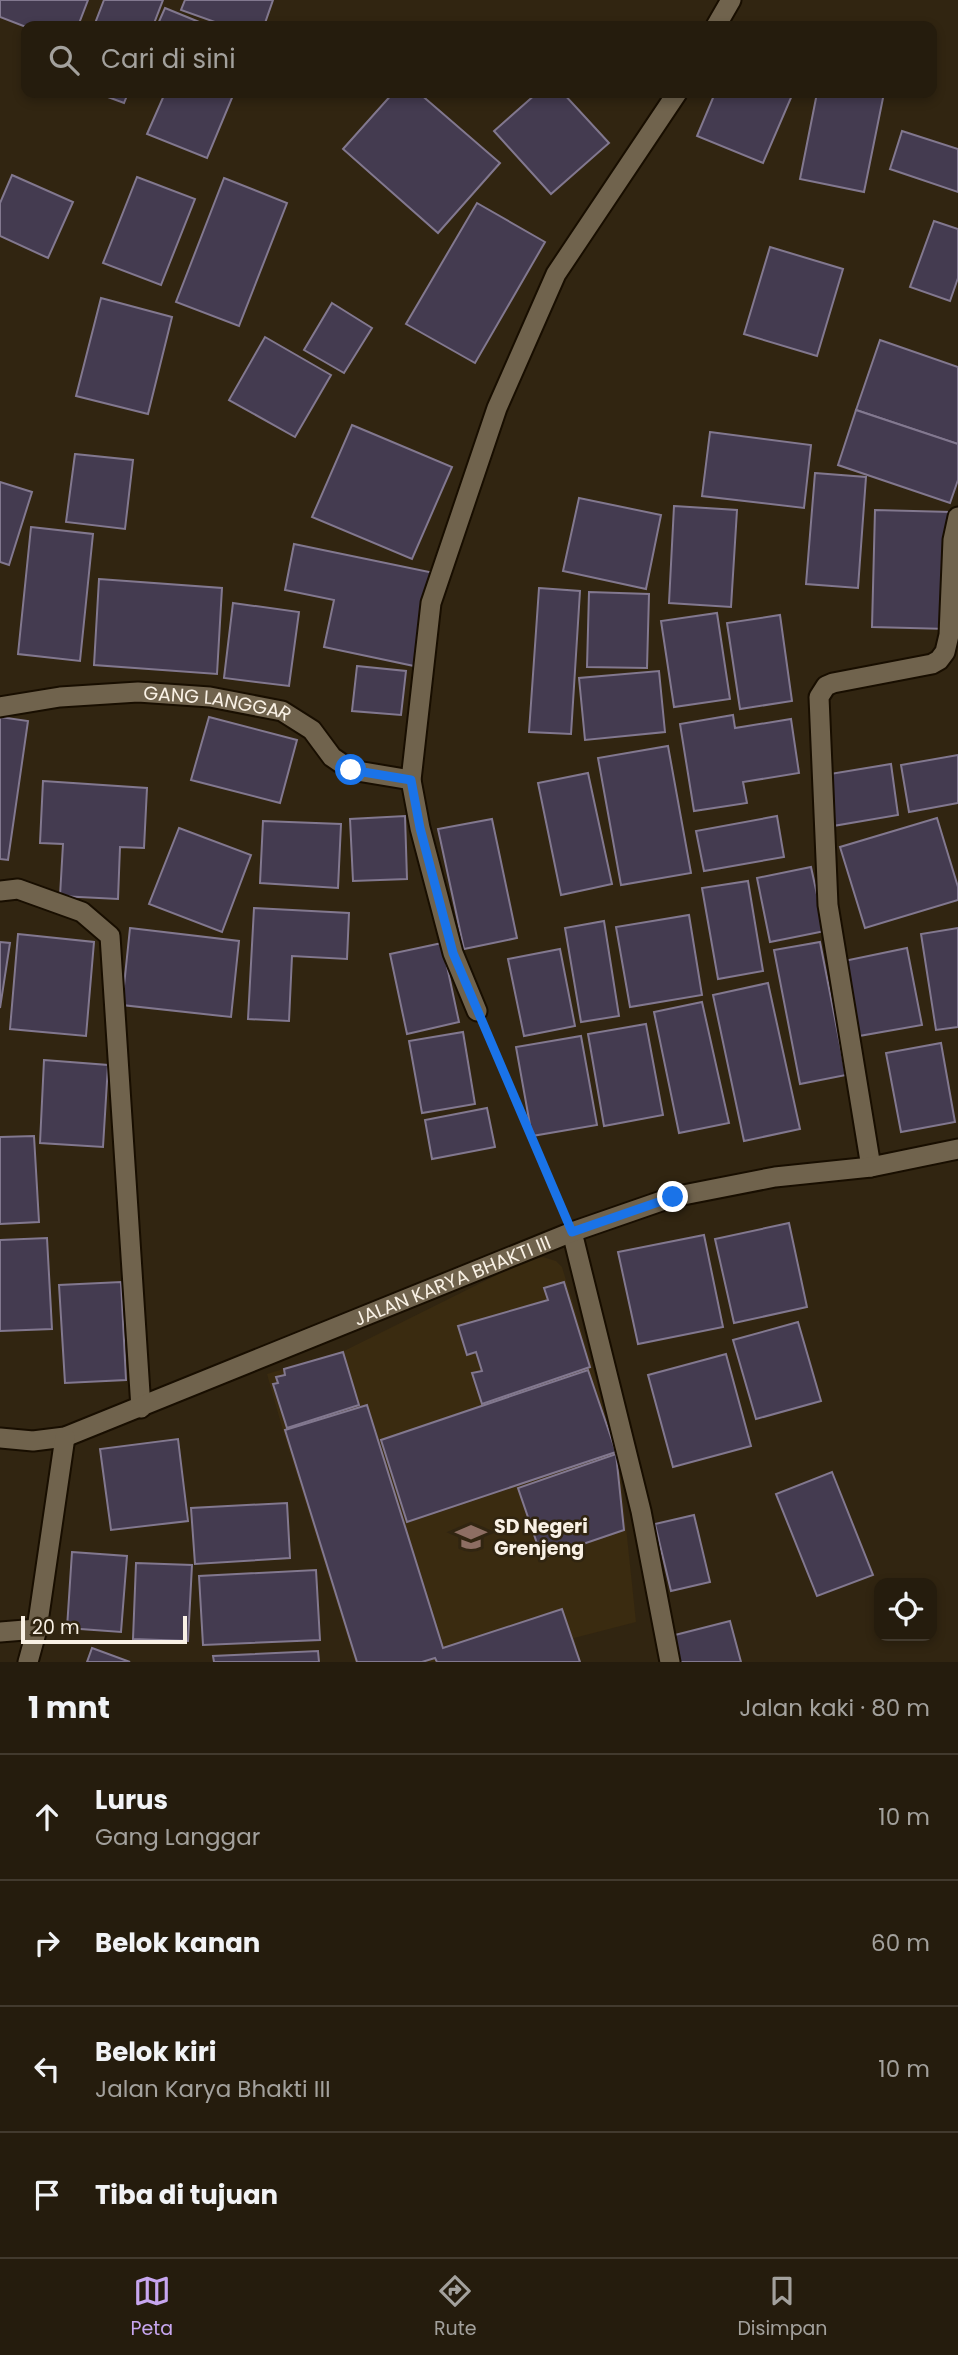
<!DOCTYPE html>
<html lang="id">
<head>
<meta charset="utf-8">
<style>
  body { margin:0; font-family:Poppins,sans-serif; background:#31291b; color:#f1f3f6 }
  .controls { position:absolute; right:21px; bottom:21px; display:grid; overflow:hidden; border-radius:14px; box-shadow:0 4px 10px #0003 }
  .controls button { width:63px; height:63px; display:grid; place-items:center; padding:0; border:0; border-bottom:2px solid #423a2e; background:#251c0d; color:#f1f3f6; font:35px sans-serif }
  .scale { position:absolute; left:21px; bottom:18px; width:166px; box-sizing:border-box; padding-left:7px; border:4px solid #f9f1e5; border-top:0; font-size:19px; line-height:24px; white-space:nowrap; color:#f9f1e5; -webkit-text-stroke:5px #312511; paint-order:stroke }
  .stop { position:absolute; width:21px; height:21px; margin:-16px; border:5px solid #1a73e8; border-radius:50%; background:#fff }
  .stop.end { background:#1a73e8; border-color:#fff; box-shadow:0 2px 7px #0008 }
  .list { margin:0; padding:0; list-style:none }
  h2 { display:flex; justify-content:space-between; align-items:center; height:91px; margin:0; padding:0 28px; font-size:30px }
  h2 small { font-size:23px; font-weight:400; color:#a3a19d }
  .list li { display:grid; grid-template-columns:46px 1fr auto; gap:21px; align-items:center; box-sizing:border-box; height:126px; padding:0 28px; border-top:2px solid #423a2e }
  .list b { display:block; font-size:26px; white-space:nowrap }
  .list p { margin:0; font-size:23px; white-space:nowrap; color:#a3a19d }
  .list em { font-size:23px; font-style:normal; color:#a3a19d }
  .icon { flex:none; width:38px; height:38px; fill:none; stroke:currentColor; stroke-width:2; stroke-linecap:round; stroke-linejoin:round }
  .map { position:relative; flex:none; width:958px; height:1662px; overflow:hidden }
  .search { position:absolute; background:#251c0d; box-shadow:0 4px 10px #0003; left:21px; right:21px; top:21px; height:77px; display:flex; align-items:center; gap:18px; box-sizing:border-box; padding:0 24px; border-radius:14px; color:#a3a19d; font-size:26px }
  .sheet { height:595px; background:#251c0d }
  nav { display:flex; justify-content:space-around; align-items:center; box-sizing:border-box; height:98px; border-top:2px solid #423a2e; background:#251c0d; font-size:19px; color:#a3a19d }
  nav a { display:grid; justify-items:center; gap:4px }
  nav .on { color:#c7a6ef }
  .map>svg:first-child { display:block }
  .built { fill:#3a2b10 }
  .building { fill:#443b50; stroke:#82788f; stroke-width:2 }
  .lines { fill:none; stroke-linecap:round; stroke-linejoin:round }
  .minor-casing { stroke:#180e00; stroke-width:23 }
  .path { stroke:#9b9181; stroke-width:4.5; stroke-dasharray:7 3.5; stroke-linecap:butt }
  .minor { stroke:#70634d; stroke-width:19 }
  .route { stroke:#1a73e8; stroke-width:9 }
  .labels { text-anchor:middle; dominant-baseline:central; stroke-width:5; stroke-linejoin:round; paint-order:stroke }
  .street-label { font-size:19px; fill:#f9f1e5; stroke:#312511 }
  .poi-label { font-size:19px; font-weight:bold; fill:#f9f1e5; stroke:#312511; text-anchor:start }
</style>
</head>
<body>
<div class="map">
<svg width="958" height="1662" viewBox="0 0 958 1662">
  <rect width="100%" height="100%" fill="#312511"/>
  <polygon class="built" points="543,1257 556,1261 562,1267 618,1451 636,1622 574,1638 581,1662 355,1662 284,1434 267,1374 346,1350 527,1260"/>
  <g class="building">
    <polygon points="0,0 88,0 78,26 26,27 0,17"/>
    <polygon points="104,0 163,0 153,26 94,26"/>
    <polygon points="185,0 273,0 264,26 226,26 181,10"/>
    <polygon points="165,8 209,26 157,26"/>
    <polygon points="97,93 128,93 124,103"/>
    <polygon points="165,93 234,93 207,158 147,134"/>
    <polygon points="393,93 419,93 500,163 438,233 343,149"/>
    <polygon points="537,93 563,93 609,143 551,194 494,131"/>
    <polygon points="715,93 793,93 763,163 697,136"/>
    <polygon points="817,93 884,93 864,192 800,179"/>
    <polygon points="902,131 958,149 958,192 890,169"/>
    <polygon points="12,175 73,202 48,258 0,236 0,203"/>
    <polygon points="137,177 195,199 161,285 103,263"/>
    <polygon points="224,178 287,203 239,326 176,302"/>
    <polygon points="477,203 545,242 475,363 406,324"/>
    <polygon points="934,221 958,229 958,278 950,301 910,287"/>
    <polygon points="770,247 843,269 817,356 744,334"/>
    <polygon points="101,298 172,317 148,414 76,396"/>
    <polygon points="332,303 372,328 344,373 304,350"/>
    <polygon points="265,337 331,375 295,437 229,400"/>
    <polygon points="880,340 958,367 958,444 856,410"/>
    <polygon points="856,410 958,444 958,480 950,503 838,465"/>
    <polygon points="352,425 452,467 412,559 312,517"/>
    <polygon points="710,432 811,445 804,508 702,496"/>
    <polygon points="75,454 133,460 125,529 66,522"/>
    <polygon points="815,473 866,477 858,588 806,584"/>
    <polygon points="0,482 32,492 9,565 0,562"/>
    <polygon points="579,498 661,515 646,589 563,571"/>
    <polygon points="674,506 737,510 731,607 669,603"/>
    <polygon points="875,510 951,512 948,629 872,627"/>
    <polygon points="31,527 93,534 80,661 18,654"/>
    <polygon points="294,544 434,573 414,666 324,647 334,600 285,590"/>
    <polygon points="99,579 222,588 217,674 94,665"/>
    <polygon points="539,588 580,591 571,734 529,732"/>
    <polygon points="589,592 649,594 647,668 587,667"/>
    <polygon points="233,603 299,612 289,686 224,678"/>
    <polygon points="717,613 730,699 674,707 661,621"/>
    <polygon points="780,615 792,701 740,709 727,623"/>
    <polygon points="357,666 406,671 401,715 352,711"/>
    <polygon points="659,671 665,732 585,740 579,678"/>
    <polygon points="733,715 735,728 791,719 799,773 743,782 747,803 694,811 680,724"/>
    <polygon points="0,717 28,721 8,860 0,859"/>
    <polygon points="209,717 297,740 280,803 191,780"/>
    <polygon points="668,746 691,873 621,885 598,758"/>
    <polygon points="958,755 958,803 909,812 901,765"/>
    <polygon points="891,764 898,815 833,826 824,775"/>
    <polygon points="588,773 612,884 561,895 538,783"/>
    <polygon points="43,781 147,788 144,848 120,847 118,899 60,896 63,844 40,843"/>
    <polygon points="405,816 407,879 353,881 350,819"/>
    <polygon points="777,816 784,857 704,871 696,831"/>
    <polygon points="937,818 958,887 958,900 865,928 840,847"/>
    <polygon points="492,819 517,938 464,949 438,829"/>
    <polygon points="263,821 341,824 338,888 260,883"/>
    <polygon points="179,828 251,855 222,932 149,904"/>
    <polygon points="811,867 825,931 770,942 757,878"/>
    <polygon points="748,881 763,971 718,979 702,888"/>
    <polygon points="254,908 349,913 347,959 292,956 289,1021 248,1019"/>
    <polygon points="689,915 702,995 630,1007 616,927"/>
    <polygon points="604,921 619,1016 581,1022 565,928"/>
    <polygon points="130,928 239,941 231,1017 122,1005"/>
    <polygon points="958,928 958,1027 936,1030 921,934"/>
    <polygon points="18,934 94,942 86,1036 10,1029"/>
    <polygon points="0,942 10,943 0,1008"/>
    <polygon points="820,942 846,1075 800,1084 774,950"/>
    <polygon points="442,943 459,1022 407,1034 390,954"/>
    <polygon points="907,948 922,1025 859,1036 844,961"/>
    <polygon points="560,949 575,1026 524,1036 508,959"/>
    <polygon points="768,983 800,1129 744,1141 713,995"/>
    <polygon points="702,1002 729,1123 679,1133 654,1012"/>
    <polygon points="646,1024 663,1115 604,1126 588,1034"/>
    <polygon points="463,1032 475,1104 422,1113 409,1041"/>
    <polygon points="581,1036 597,1125 532,1136 516,1047"/>
    <polygon points="941,1043 955,1122 901,1132 886,1053"/>
    <polygon points="44,1060 108,1065 103,1147 40,1143"/>
    <polygon points="487,1108 495,1147 432,1159 425,1120"/>
    <polygon points="34,1136 39,1222 0,1224 0,1137"/>
    <polygon points="789,1223 807,1307 734,1323 715,1239"/>
    <polygon points="704,1235 723,1327 638,1344 618,1252"/>
    <polygon points="47,1238 52,1329 0,1331 0,1240"/>
    <polygon points="121,1282 126,1380 65,1383 59,1285"/>
    <polygon points="564,1282 590,1367 482,1404 472,1373 482,1371 476,1352 467,1355 458,1326 548,1300 544,1288"/>
    <polygon points="798,1322 821,1401 756,1419 733,1340"/>
    <polygon points="343,1352 359,1405 287,1428 273,1384 278,1383 276,1377 285,1375 284,1369"/>
    <polygon points="726,1354 751,1446 673,1467 648,1375"/>
    <polygon points="588,1370 616,1452 407,1522 381,1440"/>
    <polygon points="367,1405 443,1648 562,1609 580,1662 437,1662 435,1658 422,1662 357,1662 285,1430"/>
    <polygon points="178,1439 188,1521 111,1530 100,1449"/>
    <polygon points="616,1454 624,1530 542,1558 518,1488"/>
    <polygon points="832,1472 873,1575 817,1596 776,1494"/>
    <polygon points="287,1503 290,1558 195,1564 191,1508"/>
    <polygon points="694,1515 710,1582 671,1591 655,1524"/>
    <polygon points="72,1552 127,1556 121,1632 67,1628"/>
    <polygon points="136,1563 192,1565 188,1641 133,1639"/>
    <polygon points="316,1570 320,1640 203,1645 199,1576"/>
    <polygon points="730,1621 741,1662 677,1662 671,1636"/>
    <polygon points="92,1648 130,1662 87,1662"/>
    <polygon points="318,1651 319,1662 214,1662 213,1656"/>
  </g>
  <g class="lines">
    <g class="minor-casing">
      <g id="minor">
        <polyline points="716,26 731,0"/>
        <path id="s1" d="M0 707 60 697 138 692 210 697 282 711 312 730 332 757 351 770 411 780"/>
        <polyline points="0,891 18,889 82,912 110,936 141,1408"/>
        <polyline points="477,1011 453,953 420,828 411,780 431,603 497,408 556,274 677,93"/>
        <polyline points="871,1167 828,905 819,697 826,686 833,683 932,664 939,660 945,652 949,635 953,540 958,517"/>
        <polyline points="572,1232 641,1511 670,1662"/>
        <path id="s2" d="M0 1438 33 1441 65 1437 572 1232 673 1197 775 1177 871 1167 958 1149"/>
        <polyline points="0,1632 37,1629"/>
        <polyline points="28,1662 37,1629 65,1437"/>
      </g>
    </g>
    <polyline class="path" points="492,1044 557,1197"/>
    <use href="#minor" class="minor"/>
  </g>
  <g class="lines">
    <polyline class="route" points="351,770 411,780 420,828 453,953 572,1232 673,1197"/>
  </g>
  <defs>
    <g id="school-bare" transform="scale(2.415)"><path d="M0-5L7-2L0 1L-7-2ZM-4 1L0 2.5L4 1V4Q0 6-4 4Z" fill="#8d6e63" stroke="#312511" stroke-width="2.5" paint-order="stroke"/></g>
  </defs>
  <g fill-rule="evenodd">
    <use href="#school-bare" x="471" y="1537"/>
  </g>
  <g class="labels">
    <g class="street-label">
      <text stroke="none"><textPath href="#s1" startOffset="219">GANG LANGGAR</textPath></text>
      <text stroke="none"><textPath href="#s2" startOffset="483">JALAN KARYA BHAKTI III</textPath></text>
    </g>
    <g class="poi-label">
      <text x="494" y="1526">SD Negeri<tspan x="494" dy="22">Grenjeng</tspan></text>
    </g>
  </g>
</svg>
<div class="controls">
<button><svg class="icon" aria-label="locate" viewBox="0 0 24 24"><circle cx="12" cy="12" r="6"/><path d="M12 2v4M12 18v4M2 12h4M18 12h4"/></svg></button>
</div>
<div class="scale">20 m</div>
<div class="stop" style="left:351px;top:770px"></div>
<div class="stop end" style="left:673px;top:1197px"></div>
<div class="search"><svg class="icon" aria-label="search" viewBox="0 0 24 24"><circle cx="10" cy="10" r="6"/><path d="M15 15l6 6"/></svg>Cari di sini</div>
</div>
<section class="sheet">
<h2>1 mnt<small>Jalan kaki · 80 m</small></h2>
<ul class="list">
<li><svg class="icon" aria-label="ahead" viewBox="0 0 24 24"><path d="M12 20V5M6 11l6-6 6 6"/></svg><div><b>Lurus</b><p>Gang Langgar</p></div><em>10 m</em></li>
<li><svg class="icon" aria-label="right" viewBox="0 0 24 24"><path d="M7 20v-9h11M14 6l5 5-5 5"/></svg><div><b>Belok kanan</b></div><em>60 m</em></li>
<li><svg class="icon" aria-label="left" viewBox="0 0 24 24"><path d="M17 20v-9H6M10 6l-5 5 5 5"/></svg><div><b>Belok kiri</b><p>Jalan Karya Bhakti III</p></div><em>10 m</em></li>
<li><svg class="icon" aria-label="arrive" viewBox="0 0 24 24"><path d="M6 21V4h12l-3 4 3 4H6"/></svg><div><b>Tiba di tujuan</b></div></li>
</ul>
</section>
<nav>
<a class="on"><svg class="icon" aria-label="map" viewBox="0 0 24 24"><path d="M3 6l6-2 6 2 6-2v14l-6 2-6-2-6 2zM9 4v14M15 6v14"/></svg>Peta</a>
<a><svg class="icon" aria-label="directions" viewBox="0 0 24 24"><path d="M12 3l9 9-9 9-9-9zM9 14v-3h6M13 9l2 2-2 2"/></svg>Rute</a>
<a><svg class="icon" aria-label="saved" viewBox="0 0 24 24"><path d="M7 4h10v16l-5-4-5 4z"/></svg>Disimpan</a>
</nav>
</body>
</html>
